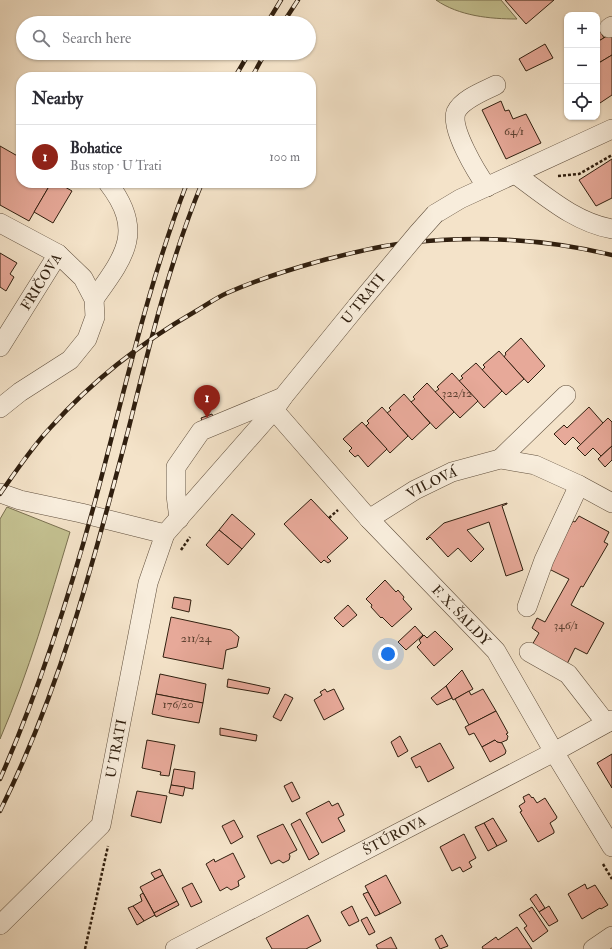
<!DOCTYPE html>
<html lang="en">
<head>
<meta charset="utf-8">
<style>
  body { margin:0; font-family:"IM FELL Double Pica",serif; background:#f7f7f7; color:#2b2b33 }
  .controls { position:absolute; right:12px; top:12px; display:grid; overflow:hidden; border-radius:8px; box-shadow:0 1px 3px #0004 }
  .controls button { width:36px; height:36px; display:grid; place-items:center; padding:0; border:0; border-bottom:1px solid #e1e1e2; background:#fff; color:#2b2b33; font:20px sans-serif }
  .you { position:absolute; left:388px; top:654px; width:14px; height:14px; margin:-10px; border:3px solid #fff; border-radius:50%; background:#1a73e8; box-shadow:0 0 0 6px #1a73e833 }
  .badge { display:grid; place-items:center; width:26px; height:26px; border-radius:50%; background:#8f2418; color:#fff; font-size:13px; font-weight:700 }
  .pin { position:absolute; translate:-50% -33px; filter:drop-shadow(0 1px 2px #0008) }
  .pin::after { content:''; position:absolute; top:21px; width:14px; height:12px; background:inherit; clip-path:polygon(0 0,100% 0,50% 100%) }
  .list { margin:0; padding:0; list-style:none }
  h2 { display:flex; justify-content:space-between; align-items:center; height:52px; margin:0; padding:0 16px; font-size:17px }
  h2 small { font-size:13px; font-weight:400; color:#7c7c81 }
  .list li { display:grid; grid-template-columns:26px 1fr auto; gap:12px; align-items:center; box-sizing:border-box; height:64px; padding:0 16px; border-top:1px solid #e1e1e2 }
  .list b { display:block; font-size:15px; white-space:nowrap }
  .list p { margin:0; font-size:13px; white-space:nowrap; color:#7c7c81 }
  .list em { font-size:13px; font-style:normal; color:#7c7c81 }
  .icon { flex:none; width:22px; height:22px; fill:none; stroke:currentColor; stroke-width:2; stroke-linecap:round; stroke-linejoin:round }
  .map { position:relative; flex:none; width:612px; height:949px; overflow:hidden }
  .search { position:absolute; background:#fff; box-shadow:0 1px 3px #0004; left:16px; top:16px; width:300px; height:44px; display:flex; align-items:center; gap:10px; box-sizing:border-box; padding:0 14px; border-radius:22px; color:#7c7c81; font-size:15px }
  .panel { position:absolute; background:#fff; box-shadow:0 1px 3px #0004; left:16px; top:72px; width:300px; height:116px; border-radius:16px }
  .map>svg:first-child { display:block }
  .green { fill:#c4c191; stroke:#7a7050 }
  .building { fill:#e7a999; stroke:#301f0f }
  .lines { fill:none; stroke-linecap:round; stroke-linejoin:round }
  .minor-casing { stroke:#61503e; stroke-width:20 }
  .path { stroke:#301f0f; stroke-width:2.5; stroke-dasharray:3 2; stroke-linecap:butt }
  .minor { stroke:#f8eddc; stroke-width:19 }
  .rail-casing { stroke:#301f0f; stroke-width:4.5 }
  .rail { stroke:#f8eddc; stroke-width:3; stroke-dasharray:9; stroke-linecap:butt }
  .minor-bridge-casing { stroke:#61503e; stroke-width:20; stroke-linecap:butt }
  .minor-bridge { stroke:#f8eddc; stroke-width:19 }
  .labels { text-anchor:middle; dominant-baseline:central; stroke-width:4; stroke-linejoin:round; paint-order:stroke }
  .number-label { font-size:12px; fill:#5e4232 }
  .street-label { font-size:14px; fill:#301f0f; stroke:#f8eddc }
</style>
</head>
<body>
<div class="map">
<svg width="612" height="949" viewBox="0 0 612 949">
  <rect width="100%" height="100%" fill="#f4e3c9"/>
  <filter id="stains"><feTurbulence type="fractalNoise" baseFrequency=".005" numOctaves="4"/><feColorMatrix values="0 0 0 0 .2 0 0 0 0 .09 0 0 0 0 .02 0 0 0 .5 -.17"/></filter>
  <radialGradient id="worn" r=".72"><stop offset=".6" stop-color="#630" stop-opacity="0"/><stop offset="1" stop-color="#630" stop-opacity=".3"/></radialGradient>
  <g class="green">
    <path d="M436 0H501L517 19C490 19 459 16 436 0Z"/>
    <path d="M7 507 70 532C49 602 29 672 0 739V519Z"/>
  </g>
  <g class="building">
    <polygon points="505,0 554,0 526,24"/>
    <polygon points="597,25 604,38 597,42"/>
    <polygon points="612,33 612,55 597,64 597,42"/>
    <polygon points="545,44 553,58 526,71 519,59"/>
    <polygon points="612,55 612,95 597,105 597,64"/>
    <polygon points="501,101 505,111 509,110 513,119 526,114 541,143 506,159 482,110"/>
    <polygon points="0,146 21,158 21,183 51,183 29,221 0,205"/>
    <polygon points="612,159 612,198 596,206 579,180"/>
    <polygon points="51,183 58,183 72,191 53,223 34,212"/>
    <polygon points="0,253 17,263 10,274 14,277 6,291 0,287"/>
    <polygon points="521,338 545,366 528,383 504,357 506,354 505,353"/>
    <polygon points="499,351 524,379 506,395 482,370 485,367 483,365"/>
    <polygon points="476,363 502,391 484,408 459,381 463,378 461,376"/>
    <polygon points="452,373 478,401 460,418 435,392 439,389 437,387"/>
    <polygon points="427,383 454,412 436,429 411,402 415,399 413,397"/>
    <polygon points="404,394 430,423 412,440 387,413 391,410 389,408"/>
    <polygon points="382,407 408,436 390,453 366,426 369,423 367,421"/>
    <polygon points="589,407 603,423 581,445 573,437 565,445 554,434 564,425 567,428"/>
    <polygon points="212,414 214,420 203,423 201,418"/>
    <polygon points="608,418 612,422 612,446 601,456 593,448 585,456 577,448"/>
    <polygon points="362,422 387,449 368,467 358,455 355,457 349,451 352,448 343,439"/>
    <polygon points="612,446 612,460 605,467 598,459"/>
    <polygon points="311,499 348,538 327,557 331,561 328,563 324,560 321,563 284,524"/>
    <polygon points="507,503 507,504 502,506 523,570 506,576 489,522 467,530 484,549 471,562 458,548 448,557 430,537 427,540 426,539 444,523"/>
    <polygon points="232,514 255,534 242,549 219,530"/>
    <polygon points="579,516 609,532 604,542 608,544 583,587 581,586 571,605 604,623 587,654 575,648 567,664 532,645 539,633 532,628 537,618 545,622 569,579 547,568 573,521 575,522"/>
    <polygon points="219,530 242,549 228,565 206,545"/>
    <polygon points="385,580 396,592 398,590 404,597 403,599 412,609 392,627 382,617 381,618 371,607 372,605 366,599"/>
    <polygon points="174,597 191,600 189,612 172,608"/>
    <polygon points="348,605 357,615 343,627 334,618"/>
    <polygon points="171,617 231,630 239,637 237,647 226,650 223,669 163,657"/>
    <polygon points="415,626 423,635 406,650 398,642"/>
    <polygon points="435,631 453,649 434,666 417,647 421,643 419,640 424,635 427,638"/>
    <polygon points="462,670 473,689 453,700 446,686"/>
    <polygon points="160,674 206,684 203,703 156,694"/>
    <polygon points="228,679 270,688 268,694 227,687"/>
    <polygon points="446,686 452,698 437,705 431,698"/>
    <polygon points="325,689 327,692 334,689 344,709 324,720 314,700 322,695 320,692"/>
    <polygon points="483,689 496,711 469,725 455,699 469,691 471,695"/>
    <polygon points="156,694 203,703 199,723 165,717 152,714"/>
    <polygon points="285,694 293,698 281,721 273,717"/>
    <polygon points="496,711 508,733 506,734 508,736 507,740 500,743 497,742 495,740 482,747 474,733 469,735 465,727"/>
    <polygon points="220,728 257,735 256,741 220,735"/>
    <polygon points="400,736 408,751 398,757 391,742"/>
    <polygon points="147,740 175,745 169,776 160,775 161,772 142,768"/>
    <polygon points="495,740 497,742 502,743 506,751 505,754 490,762 482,747"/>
    <polygon points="440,743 454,768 428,782 420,766 416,768 411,758"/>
    <polygon points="612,754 612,788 597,763"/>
    <polygon points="174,769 195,772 193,789 171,785"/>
    <polygon points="292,782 300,798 292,802 284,786"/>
    <polygon points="171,785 185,787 183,796 169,793"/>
    <polygon points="137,791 167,796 161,823 131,816"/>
    <polygon points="529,794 532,798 533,797 537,803 545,798 557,817 556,819 550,823 554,831 554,833 538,842 520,812 522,811 519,806 525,802 523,797"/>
    <polygon points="329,801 332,806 338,803 344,815 338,818 345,831 322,843 306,813"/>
    <polygon points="493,818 507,841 497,846 484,823"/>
    <polygon points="300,819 319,854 309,860 291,824"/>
    <polygon points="234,820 243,837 231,844 222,826"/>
    <polygon points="484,823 497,846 488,851 475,827"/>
    <polygon points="283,824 297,850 289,854 290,856 289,860 283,863 279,860 271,864 257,836"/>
    <polygon points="464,834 476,858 469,862 472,867 463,872 460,867 452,871 440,847"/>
    <polygon points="233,853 245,877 238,881 239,886 231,890 227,887 220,891 206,864 214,859 215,862"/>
    <polygon points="160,869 163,875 155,879 151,873"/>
    <polygon points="163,875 177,901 154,913 140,887"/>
    <polygon points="386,875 401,903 380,914 365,886"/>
    <polygon points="192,883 202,902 191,907 182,888"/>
    <polygon points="585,884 587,889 595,885 608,905 601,909 600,908 582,919 568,894"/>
    <polygon points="368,892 380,914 375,916 363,894"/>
    <polygon points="143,893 155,915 144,921 133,906 142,901 140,895"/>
    <polygon points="536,894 545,908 539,912 530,899"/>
    <polygon points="177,901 179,905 156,917 154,913"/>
    <polygon points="133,906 144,921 137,925 128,908"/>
    <polygon points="352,906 359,921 349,926 341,912"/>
    <polygon points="549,906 558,921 549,926 539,912"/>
    <polygon points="532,907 548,931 533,942 524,928 527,926 519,915"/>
    <polygon points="308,915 321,941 306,949 272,949 266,938"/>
    <polygon points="367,917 375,932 369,935 361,920"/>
    <polygon points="517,927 532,949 483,949 482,947 496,937 498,940"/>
    <polygon points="442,935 448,946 440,949 435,939"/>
    <polygon points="391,937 397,949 378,949 376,945"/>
  </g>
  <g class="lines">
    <g class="minor-casing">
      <g id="minor">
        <polyline points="609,28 612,26"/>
        <path d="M515 174C546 196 574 222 612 229"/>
        <path d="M487 187C477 173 450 129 456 112 462 99 484 91 496 85"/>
        <polyline points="435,214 460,199 612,129"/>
        <polyline points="0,223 58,254 83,278 94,299 95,317 87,339 70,360 20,392 0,408"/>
        <path d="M94 299C125 256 145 231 108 183"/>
        <path id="s1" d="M0 347 58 254"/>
        <path id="s2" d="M274 410 369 519 496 651 554 752 612 847"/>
        <polyline points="500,459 566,395"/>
        <polyline points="0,493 20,500 81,513 165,534"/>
        <polyline points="179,519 176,495 176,467 201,431 283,397"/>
        <path id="s3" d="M369 519 415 490 452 472 500 459 535 465 579 485 612 503"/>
        <polyline points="527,607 544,560 579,485"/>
        <polyline points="529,652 568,674 606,723"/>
        <path id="s4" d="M0 925 101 825 148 583 165 534 274 410 283 397 357 306"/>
        <path id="s5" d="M175 949 554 752 612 720"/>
        <polyline points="593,949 612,936"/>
      </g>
    </g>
    <g class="path">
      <polyline points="558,176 579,174 612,155"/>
      <polyline points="329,518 338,510"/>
      <polyline points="181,550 190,537"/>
      <polyline points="603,864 612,879"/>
      <polyline points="85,949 108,846"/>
    </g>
    <use href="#minor" class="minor"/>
    <g class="rail-casing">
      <g id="rail">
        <polyline points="267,23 281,0"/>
        <polyline points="283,23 298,0"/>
        <polyline points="235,77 249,53"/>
        <polyline points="252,77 265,53"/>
        <path d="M0 494C16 471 32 447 51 427 93 380 142 342 196 311 206 305 216 298 227 293 256 280 288 270 320 261 348 254 377 246 406 243 475 235 545 239 612 255"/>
        <path d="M0 779C41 686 71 591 97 494 125 389 148 284 187 183"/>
        <path d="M0 811C60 691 94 560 128 431 149 347 169 263 202 183"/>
      </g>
    </g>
    <use href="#rail" class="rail"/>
    <g class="minor-bridge-casing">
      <polyline id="minor-bridge" points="357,306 418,233 435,214"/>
    </g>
    <use href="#minor-bridge" class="minor-bridge"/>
  </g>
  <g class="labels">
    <g class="number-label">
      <text x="514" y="131">64/1</text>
      <text x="457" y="393">322/12</text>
      <text x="566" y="625">346/1</text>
      <text x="196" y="638">211/24</text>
      <text x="178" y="704">176/20</text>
    </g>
    <g class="street-label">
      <text stroke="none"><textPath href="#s1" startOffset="77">FRIČOVA</textPath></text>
      <text transform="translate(363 299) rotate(-51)">U TRATI</text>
      <text stroke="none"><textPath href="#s3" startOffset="73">VILOVÁ</textPath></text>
      <text stroke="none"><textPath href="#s2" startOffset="278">F. X. ŠALDY</textPath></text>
      <text stroke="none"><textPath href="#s4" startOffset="220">U TRATI</textPath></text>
      <text stroke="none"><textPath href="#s5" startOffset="247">ŠTÚROVA</textPath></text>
    </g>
  </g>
  <rect width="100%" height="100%" filter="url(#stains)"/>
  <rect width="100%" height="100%" fill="url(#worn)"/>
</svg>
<div class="controls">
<button>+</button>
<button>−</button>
<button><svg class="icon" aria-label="locate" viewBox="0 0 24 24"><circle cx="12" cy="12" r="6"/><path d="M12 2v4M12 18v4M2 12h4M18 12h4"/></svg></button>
</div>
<div class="you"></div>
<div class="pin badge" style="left:207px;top:418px">1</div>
<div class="search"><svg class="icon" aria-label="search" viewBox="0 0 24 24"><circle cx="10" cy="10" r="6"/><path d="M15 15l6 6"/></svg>Search here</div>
<section class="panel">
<h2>Nearby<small></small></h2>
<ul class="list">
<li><span class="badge">1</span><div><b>Bohatice</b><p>Bus stop · U Trati</p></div><em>100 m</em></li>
</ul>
</section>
</div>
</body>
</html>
